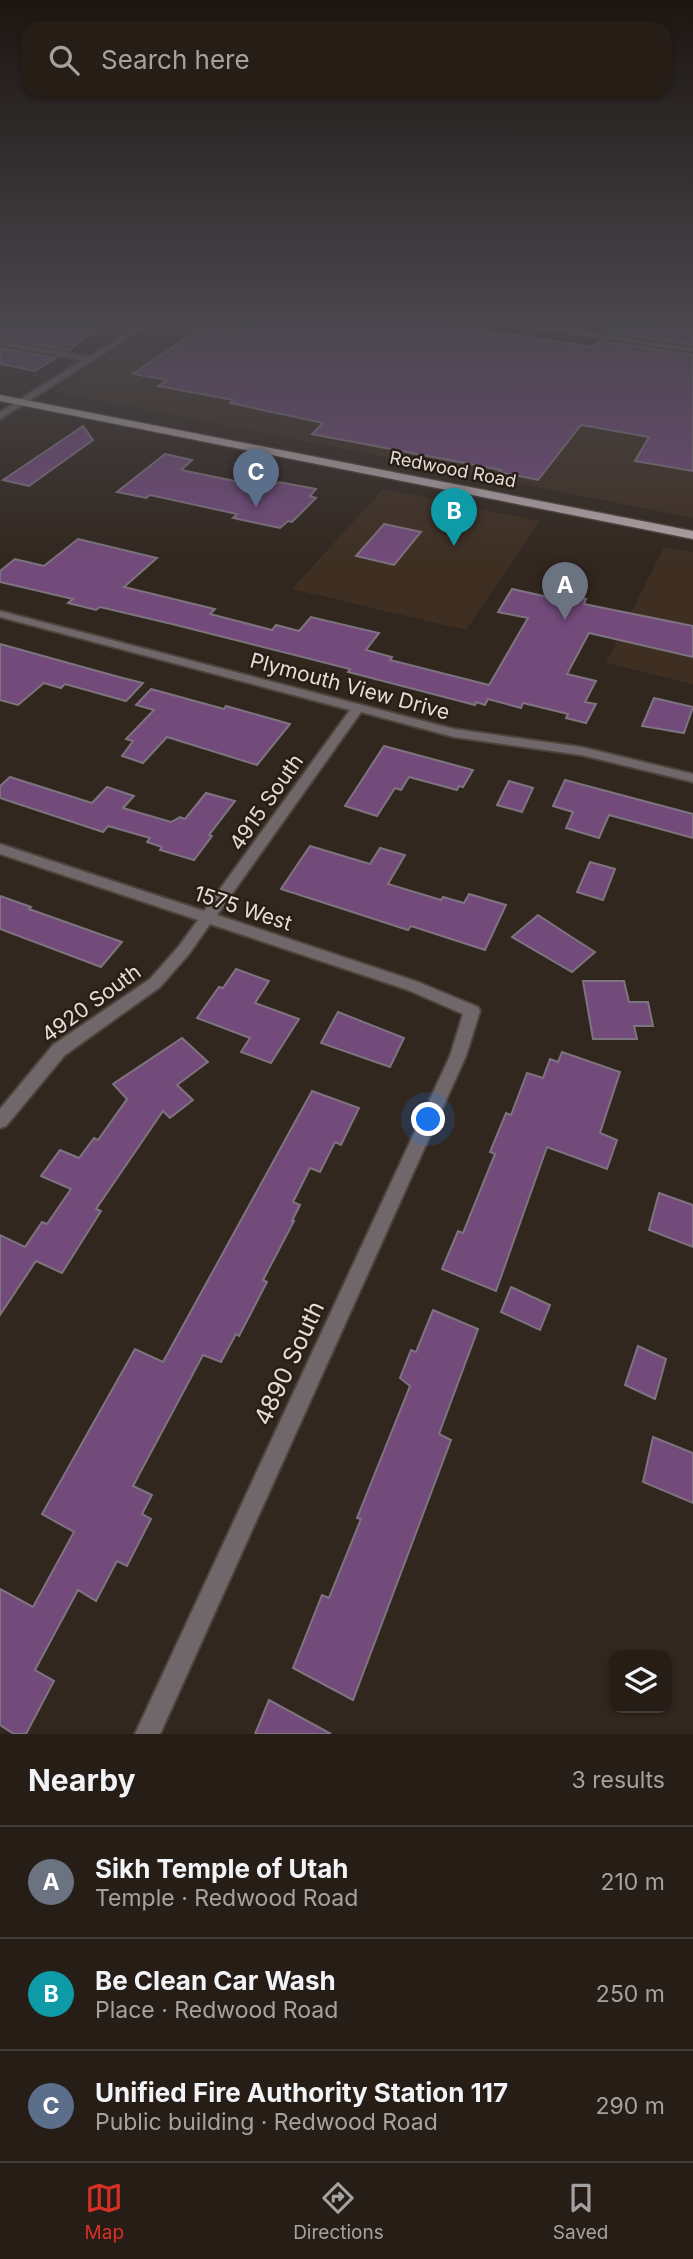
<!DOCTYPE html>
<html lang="en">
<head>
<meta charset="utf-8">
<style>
  body { margin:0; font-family:Inter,sans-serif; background:#322a24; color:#f1f3f6 }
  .controls { position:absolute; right:21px; bottom:21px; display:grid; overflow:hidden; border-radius:14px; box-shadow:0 2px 5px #0004 }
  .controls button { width:63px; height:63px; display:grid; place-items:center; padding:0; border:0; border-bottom:2px solid #423b36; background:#261d17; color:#f1f3f6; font:35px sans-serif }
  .you { position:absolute; left:429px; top:1120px; width:24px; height:24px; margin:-18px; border:5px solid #fff; border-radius:50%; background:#1a73e8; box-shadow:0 0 0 10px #1a73e833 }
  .badge { display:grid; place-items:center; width:46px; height:46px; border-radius:50%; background:#d93025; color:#fff; font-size:23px; font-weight:700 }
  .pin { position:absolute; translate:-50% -58px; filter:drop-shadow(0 2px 4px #0008) }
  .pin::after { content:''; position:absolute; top:37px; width:24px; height:21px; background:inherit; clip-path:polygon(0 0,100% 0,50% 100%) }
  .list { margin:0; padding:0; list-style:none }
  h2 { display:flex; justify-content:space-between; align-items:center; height:91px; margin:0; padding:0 28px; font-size:30px }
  h2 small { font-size:23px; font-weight:400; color:#a4a2a1 }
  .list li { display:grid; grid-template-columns:46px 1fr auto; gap:21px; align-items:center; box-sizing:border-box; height:112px; padding:0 28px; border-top:2px solid #423b36 }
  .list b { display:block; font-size:26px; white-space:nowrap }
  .list p { margin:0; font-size:23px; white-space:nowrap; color:#a4a2a1 }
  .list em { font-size:23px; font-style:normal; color:#a4a2a1 }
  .icon { flex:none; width:38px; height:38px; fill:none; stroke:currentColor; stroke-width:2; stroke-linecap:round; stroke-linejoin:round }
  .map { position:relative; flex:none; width:693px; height:1734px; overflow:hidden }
  .search { position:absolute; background:#261d17; box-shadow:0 2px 5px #0004; left:21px; right:21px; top:21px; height:77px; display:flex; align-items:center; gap:18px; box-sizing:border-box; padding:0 24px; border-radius:21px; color:#a4a2a1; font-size:26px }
  .sheet { height:427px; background:#261d17 }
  nav { display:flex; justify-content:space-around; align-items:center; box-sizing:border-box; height:98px; border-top:2px solid #423b36; background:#261d17; font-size:19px; color:#a4a2a1 }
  nav a { display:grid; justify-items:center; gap:4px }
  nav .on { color:#d93025 }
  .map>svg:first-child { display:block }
  .built { fill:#3f2f23 }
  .building { fill:#734b7b; stroke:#7e747f; stroke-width:2 }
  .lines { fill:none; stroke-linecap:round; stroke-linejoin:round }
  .street-casing { stroke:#4e443c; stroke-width:4 }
  .primary-casing { stroke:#4e443c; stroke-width:3 }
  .street { fill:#6f6769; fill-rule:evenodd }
  .primary { fill:#b4a5a8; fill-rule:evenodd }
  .labels { text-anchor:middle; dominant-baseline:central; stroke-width:5; stroke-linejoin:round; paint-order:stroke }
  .far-street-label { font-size:18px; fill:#e4ddd7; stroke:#281e16 }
  .street-label { font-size:21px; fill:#e4ddd7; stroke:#281e16 }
  .near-street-label { font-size:24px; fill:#e4ddd7; stroke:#281e16 }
</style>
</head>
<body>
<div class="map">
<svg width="693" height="1734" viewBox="0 0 693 1734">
  <rect width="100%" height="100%" fill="#32271f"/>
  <g class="built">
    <polygon points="163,321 313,321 693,387 693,518 56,392 62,385"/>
    <polygon points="383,489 540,521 466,630 292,589"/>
    <polygon points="664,547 693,552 693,684 606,663"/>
  </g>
  <g class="building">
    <polygon points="0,321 109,321 68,351 0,339"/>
    <polygon points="245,321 420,321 594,347 599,341 693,354 693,471 635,461 649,437 581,425 538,480 499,472 501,470 312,434 323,423 230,403 233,400 158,386 167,380 133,374 204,326 244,333"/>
    <polygon points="615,321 693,330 693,345 606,332"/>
    <polygon points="0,348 56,358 35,371 0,364"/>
    <polygon points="83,426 93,440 29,486 3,480"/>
    <polygon points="165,454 192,460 181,470 264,487 269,483 276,484 279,482 316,489 310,496 316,498 292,522 288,521 280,528 233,518 237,514 150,495 146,498 117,492"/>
    <polygon points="384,524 421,532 394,565 356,556"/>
    <polygon points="78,539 157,558 124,587 215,609 210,614 272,630 276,625 299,631 311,617 379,633 366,650 392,657 390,660 489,685 528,618 498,612 512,589 557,599 560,593 586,599 584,604 693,626 693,657 589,633 567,674 596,681 585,702 596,704 586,723 566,718 568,714 523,703 521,708 488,699 485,705 476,702 475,705 348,672 350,669 172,624 100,607 96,610 68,603 73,599 0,582 0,571 15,559 44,566"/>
    <polygon points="0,644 119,677 143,683 126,701 65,684 61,688 44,683 18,705 0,700"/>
    <polygon points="151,689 224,709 226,706 290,724 257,765 167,737 143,763 122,756 133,741 126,739 154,710 136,705"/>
    <polygon points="654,698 693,707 684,733 642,726"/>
    <polygon points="384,746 436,760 473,770 463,787 459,786 457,790 409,777 401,790 395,788 377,816 345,806"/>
    <polygon points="10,777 92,803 107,787 134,796 123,808 171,822 180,817 185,819 206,793 235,801 209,835 212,836 194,860 160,850 162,847 147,842 150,838 108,826 103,832 0,798 0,786"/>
    <polygon points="565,780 693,814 693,838 609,815 599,838 566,828 573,812 553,806"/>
    <polygon points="509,781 533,788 522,812 497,805"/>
    <polygon points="310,846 370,864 380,848 405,855 388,884 441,900 443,897 464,903 469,894 506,905 485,950 411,926 408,930 281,889"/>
    <polygon points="590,862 615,869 603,900 577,892"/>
    <polygon points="0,896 31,907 29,909 122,942 101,967 0,929"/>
    <polygon points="538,915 570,936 595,952 572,972 512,937"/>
    <polygon points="236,969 269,981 255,1003 299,1019 271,1063 241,1052 250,1038 197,1018 219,987 223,988"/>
    <polygon points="583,981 624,981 629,1002 648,1002 653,1026 634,1026 637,1039 593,1039"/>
    <polygon points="338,1012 404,1038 390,1067 321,1043"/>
    <polygon points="182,1038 208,1062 177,1085 193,1100 170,1118 163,1111 96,1209 101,1211 62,1273 36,1261 0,1315 0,1235 25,1247 42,1222 47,1224 71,1189 41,1176 60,1150 79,1158 94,1138 98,1140 127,1099 113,1084"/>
    <polygon points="562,1052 620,1072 600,1133 617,1140 607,1169 547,1147 496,1291 442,1269 458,1231 463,1233 495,1154 490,1152 506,1113 511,1115 527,1073 543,1078 550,1059 558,1062"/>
    <polygon points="312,1091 359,1108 341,1145 335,1142 320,1172 310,1168 293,1202 300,1205 292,1221 294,1221 263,1280 267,1282 239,1336 236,1334 221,1362 203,1355 133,1486 152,1495 142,1514 151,1519 127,1566 117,1561 96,1601 78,1590 35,1670 54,1681 26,1734 14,1734 0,1725 0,1589 33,1607 74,1532 42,1514 135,1349 163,1362"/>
    <polygon points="659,1193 693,1205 693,1247 649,1230"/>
    <polygon points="511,1287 550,1305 540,1330 501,1312"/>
    <polygon points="433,1310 478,1329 439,1434 451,1440 353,1700 293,1668 322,1595 329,1598 361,1519 357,1518 410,1386 400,1378 411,1350 416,1352"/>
    <polygon points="638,1346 666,1359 655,1399 625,1385"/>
    <polygon points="653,1437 693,1453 693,1503 643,1482"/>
    <polygon points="269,1700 331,1734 255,1734"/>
  </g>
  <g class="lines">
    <g class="street-casing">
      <g id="street">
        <polygon points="146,321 155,321 0,419 0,412 83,360 0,345 0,341 89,357"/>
        <polygon points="497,321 513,321 693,348 693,352 500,323"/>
        <polygon points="0,611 454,729 581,747 693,774 693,782 581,755 454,737 361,712 217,915 418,982 478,1007 480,1011 466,1056 160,1734 135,1734 450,1056 463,1014 408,990 210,924 189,954 160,987 65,1055 6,1126 0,1128 0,1109 53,1045 150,979 179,946 198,920 0,854 0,844 204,911 350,710 0,617"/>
      </g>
    </g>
    <g class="primary-casing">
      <polygon id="primary" points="0,395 693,531 693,539 0,401"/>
    </g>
    <use href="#street" class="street"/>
    <use href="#primary" class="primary"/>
  </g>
  <linearGradient id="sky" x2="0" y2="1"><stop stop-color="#1c1511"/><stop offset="0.57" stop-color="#49474d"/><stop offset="1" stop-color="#49474d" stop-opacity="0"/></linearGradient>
  <rect width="693" height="564" fill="url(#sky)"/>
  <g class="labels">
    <g class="far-street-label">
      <text transform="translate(453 469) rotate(11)">Redwood Road</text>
    </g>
    <g class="street-label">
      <text transform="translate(350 686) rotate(15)">Plymouth View Drive</text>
      <text transform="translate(266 802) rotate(-55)">4915 South</text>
      <text transform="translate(243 908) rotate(18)">1575 West</text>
      <text transform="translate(91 1003) rotate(-36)">4920 South</text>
    </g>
    <g class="near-street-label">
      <text transform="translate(289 1363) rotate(-65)">4890 South</text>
    </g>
  </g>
</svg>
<div class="controls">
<button><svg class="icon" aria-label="layers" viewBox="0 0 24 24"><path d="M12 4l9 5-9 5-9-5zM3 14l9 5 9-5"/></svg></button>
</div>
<div class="you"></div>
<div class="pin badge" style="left:565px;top:620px;background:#6b7280">A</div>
<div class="pin badge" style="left:454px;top:546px;background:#0f9aa8">B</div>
<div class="pin badge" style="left:256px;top:507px;background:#5c6f8a">C</div>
<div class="search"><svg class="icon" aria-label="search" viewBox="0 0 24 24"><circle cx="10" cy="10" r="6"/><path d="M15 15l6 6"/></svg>Search here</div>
</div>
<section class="sheet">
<h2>Nearby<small>3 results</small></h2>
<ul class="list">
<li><span class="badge" style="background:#6b7280">A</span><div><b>Sikh Temple of Utah</b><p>Temple · Redwood Road</p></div><em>210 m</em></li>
<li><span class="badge" style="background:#0f9aa8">B</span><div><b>Be Clean Car Wash</b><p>Place · Redwood Road</p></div><em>250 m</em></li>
<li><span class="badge" style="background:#5c6f8a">C</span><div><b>Unified Fire Authority Station 117</b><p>Public building · Redwood Road</p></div><em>290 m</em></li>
</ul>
</section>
<nav>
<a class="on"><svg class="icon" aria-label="map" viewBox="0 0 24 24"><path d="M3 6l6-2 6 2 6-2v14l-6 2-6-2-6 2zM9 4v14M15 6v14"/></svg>Map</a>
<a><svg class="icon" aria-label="directions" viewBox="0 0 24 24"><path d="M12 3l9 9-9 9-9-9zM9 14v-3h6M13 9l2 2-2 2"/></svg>Directions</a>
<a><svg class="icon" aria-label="saved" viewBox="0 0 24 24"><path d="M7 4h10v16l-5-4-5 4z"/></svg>Saved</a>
</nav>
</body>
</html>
